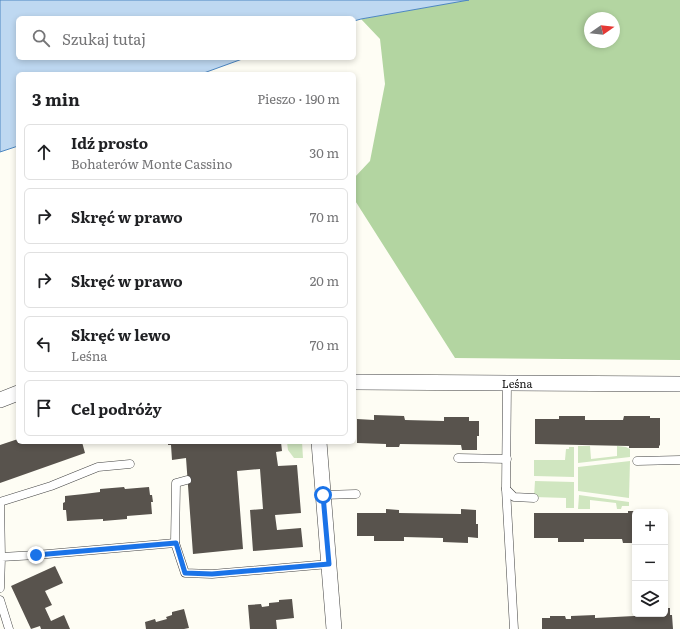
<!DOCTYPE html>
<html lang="pl">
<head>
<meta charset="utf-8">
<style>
  body { margin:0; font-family:Literata,serif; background:#f2f2f2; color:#202124 }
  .controls { position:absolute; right:12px; bottom:12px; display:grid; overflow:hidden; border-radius:6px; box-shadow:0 2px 6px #0003 }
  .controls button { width:36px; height:36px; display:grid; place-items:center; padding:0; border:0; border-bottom:1px solid #e0e0e0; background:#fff; color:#202124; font:20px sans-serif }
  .compass { position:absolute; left:584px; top:12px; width:36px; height:36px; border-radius:50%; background:#fff; box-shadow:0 2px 6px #0003; rotate:76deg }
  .stop { position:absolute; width:12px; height:12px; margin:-9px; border:3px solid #1a73e8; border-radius:50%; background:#fff }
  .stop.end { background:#1a73e8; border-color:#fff; box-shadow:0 1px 4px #0008 }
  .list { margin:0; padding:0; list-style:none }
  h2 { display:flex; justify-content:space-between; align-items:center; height:52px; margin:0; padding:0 16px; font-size:17px }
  h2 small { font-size:13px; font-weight:400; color:#757577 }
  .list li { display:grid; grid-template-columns:26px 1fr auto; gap:12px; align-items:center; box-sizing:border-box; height:56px; margin:0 8px 8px; padding:0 8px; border:1px solid #e0e0e0; border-radius:6px }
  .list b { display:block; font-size:15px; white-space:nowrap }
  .list p { margin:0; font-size:13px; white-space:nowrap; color:#757577 }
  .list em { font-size:13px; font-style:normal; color:#757577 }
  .icon { flex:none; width:22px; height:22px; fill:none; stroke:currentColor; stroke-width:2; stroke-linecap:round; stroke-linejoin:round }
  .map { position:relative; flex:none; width:680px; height:629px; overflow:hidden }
  .search { position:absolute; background:#fff; box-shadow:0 2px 6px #0003; left:16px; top:16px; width:340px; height:44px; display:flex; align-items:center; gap:10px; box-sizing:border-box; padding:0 14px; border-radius:6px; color:#757577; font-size:15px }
  .panel { position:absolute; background:#fff; box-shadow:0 2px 6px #0003; left:16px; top:72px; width:340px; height:372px; border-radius:6px }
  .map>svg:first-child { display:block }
  .green { fill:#d0e6c0 }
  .forest { fill:#b3d5a1; fill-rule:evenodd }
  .water { fill:#bed8f1; stroke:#4c86c1 }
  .building { fill:#58534d }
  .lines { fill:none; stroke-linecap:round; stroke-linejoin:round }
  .lane-casing { stroke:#434343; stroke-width:9 }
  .street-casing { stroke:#434343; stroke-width:16 }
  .lane { stroke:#fff; stroke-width:8 }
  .street { stroke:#fff; stroke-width:15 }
  .route { stroke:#1a73e8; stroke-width:5 }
  .labels { text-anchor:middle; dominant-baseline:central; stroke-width:4; stroke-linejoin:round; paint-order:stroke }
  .street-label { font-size:11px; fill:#101010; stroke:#fff }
</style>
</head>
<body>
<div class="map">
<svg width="680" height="629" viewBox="0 0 680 629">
  <rect width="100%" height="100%" fill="#fefdf4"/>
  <g class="green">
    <polygon points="287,442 302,442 303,458 294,458 288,450"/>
    <polygon points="578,446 590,446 591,459 617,456 617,446 626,447 630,449 630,457 578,463"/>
    <polygon points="569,447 574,447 574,477 534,476 534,460 565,460 566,449 569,449"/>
    <polygon points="630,461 629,498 578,491 578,467"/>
    <polygon points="535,481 574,482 574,508 566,508 566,498 534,497"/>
    <polygon points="579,495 629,502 629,506 622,506 621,509 617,509 616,503 590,500 590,509 578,509"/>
  </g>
  <path class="forest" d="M467 0H680V360L455 358 354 199V178L370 161 385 84 380 39 361 19ZM590 18H614V42H590Z"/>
  <polygon class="water" points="0,0 469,0 361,19 354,21 354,18 18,18 18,58 245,58 201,74 18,74 18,146 0,152"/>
  <g class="building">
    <polygon points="374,415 404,416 405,420 444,421 444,417 469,417 469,421 479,421 479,436 477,436 477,450 462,450 461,445 400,444 399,447 386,447 386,444 357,443 357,419 374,420"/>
    <polygon points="559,416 585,416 585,420 623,420 624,416 650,416 650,418 660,418 660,445 659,446 659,448 629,448 629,446 535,444 535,419 559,419"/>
    <polygon points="18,439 18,442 82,442 85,453 0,483 0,445"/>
    <polygon points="168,442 281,442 282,451 276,452 278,466 297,465 301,513 275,515 277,530 301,528 303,547 253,551 250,510 263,509 260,469 237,471 243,549 193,554 186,458 172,460 171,445 168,445"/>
    <polygon points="124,487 125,489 149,487 150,495 152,495 153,502 151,502 152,514 127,516 127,519 103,521 103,519 67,521 66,510 63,510 63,503 65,502 65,496 84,494 100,492 100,489"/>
    <polygon points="386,509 399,510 399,513 461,514 461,509 476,510 476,524 478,524 478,538 468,537 468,543 443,542 443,538 404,537 404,541 374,541 374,536 357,536 357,513 386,513"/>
    <polygon points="628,511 635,511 635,543 623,543 622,539 584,539 584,542 558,542 558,538 534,538 534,513 628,513"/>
    <polygon points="55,566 63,583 45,591 52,605 45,608 51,621 64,615 70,629 41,629 40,626 31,629 11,586"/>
    <polygon points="292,599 294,618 276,620 277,629 250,629 248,605 261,604 262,607 269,606 269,603 279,602 279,600"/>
    <polygon points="665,608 670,608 670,615 672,615 673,629 542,629 542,618 550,618 550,616 565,616 566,619 571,619 571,616 595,615 595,618 654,615 654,614 665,614"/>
    <polygon points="184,609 189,628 184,629 146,629 145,622 155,619 156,622 167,619 166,617 172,615 172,612"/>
  </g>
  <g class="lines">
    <g class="lane-casing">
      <g id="lane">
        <polyline points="507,383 506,489 514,629"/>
        <polyline points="458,458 507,459"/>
        <polyline points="637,461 680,460"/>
        <polyline points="187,480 176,483 175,543 185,573 212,574 329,564"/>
        <polyline points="506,489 514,497 534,498"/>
        <polyline points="323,495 356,494"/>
        <polyline points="1,557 0,502 51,486 98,467 130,464"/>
        <polyline points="0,588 1,557 36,555 175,543"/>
        <polyline points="0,600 9,629"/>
      </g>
    </g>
    <g class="street-casing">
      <g id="street">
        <polyline points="354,382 680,384"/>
        <polyline points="0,400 18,393"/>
        <polyline points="319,442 334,629"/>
      </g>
    </g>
    <use href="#lane" class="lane"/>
    <use href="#street" class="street"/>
  </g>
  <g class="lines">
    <polyline class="route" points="36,555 176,543 185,573 212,574 329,564 323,495"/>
  </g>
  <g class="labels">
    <g class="street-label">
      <text x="517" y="383">Leśna</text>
    </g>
  </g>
</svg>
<div class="controls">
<button>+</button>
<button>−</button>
<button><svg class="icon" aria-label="layers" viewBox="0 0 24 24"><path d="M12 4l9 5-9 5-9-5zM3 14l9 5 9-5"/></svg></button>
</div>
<svg class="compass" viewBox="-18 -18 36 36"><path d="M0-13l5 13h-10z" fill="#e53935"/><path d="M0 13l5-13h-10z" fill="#757577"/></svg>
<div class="stop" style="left:323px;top:495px"></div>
<div class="stop end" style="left:36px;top:555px"></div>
<div class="search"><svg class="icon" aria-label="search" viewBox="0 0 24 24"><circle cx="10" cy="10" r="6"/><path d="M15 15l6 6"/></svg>Szukaj tutaj</div>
<section class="panel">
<h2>3 min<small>Pieszo · 190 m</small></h2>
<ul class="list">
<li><svg class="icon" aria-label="ahead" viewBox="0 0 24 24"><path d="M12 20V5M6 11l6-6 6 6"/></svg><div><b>Idź prosto</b><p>Bohaterów Monte Cassino</p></div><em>30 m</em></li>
<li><svg class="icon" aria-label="right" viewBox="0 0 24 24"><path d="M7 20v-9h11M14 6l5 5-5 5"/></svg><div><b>Skręć w prawo</b></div><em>70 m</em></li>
<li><svg class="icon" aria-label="right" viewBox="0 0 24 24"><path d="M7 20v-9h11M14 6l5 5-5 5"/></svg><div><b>Skręć w prawo</b></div><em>20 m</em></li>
<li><svg class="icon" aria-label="left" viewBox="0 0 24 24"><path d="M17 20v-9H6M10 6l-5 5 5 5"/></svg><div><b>Skręć w lewo</b><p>Leśna</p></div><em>70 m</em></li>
<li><svg class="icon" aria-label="arrive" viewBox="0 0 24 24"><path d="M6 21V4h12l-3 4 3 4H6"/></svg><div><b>Cel podróży</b></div></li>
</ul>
</section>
</div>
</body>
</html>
